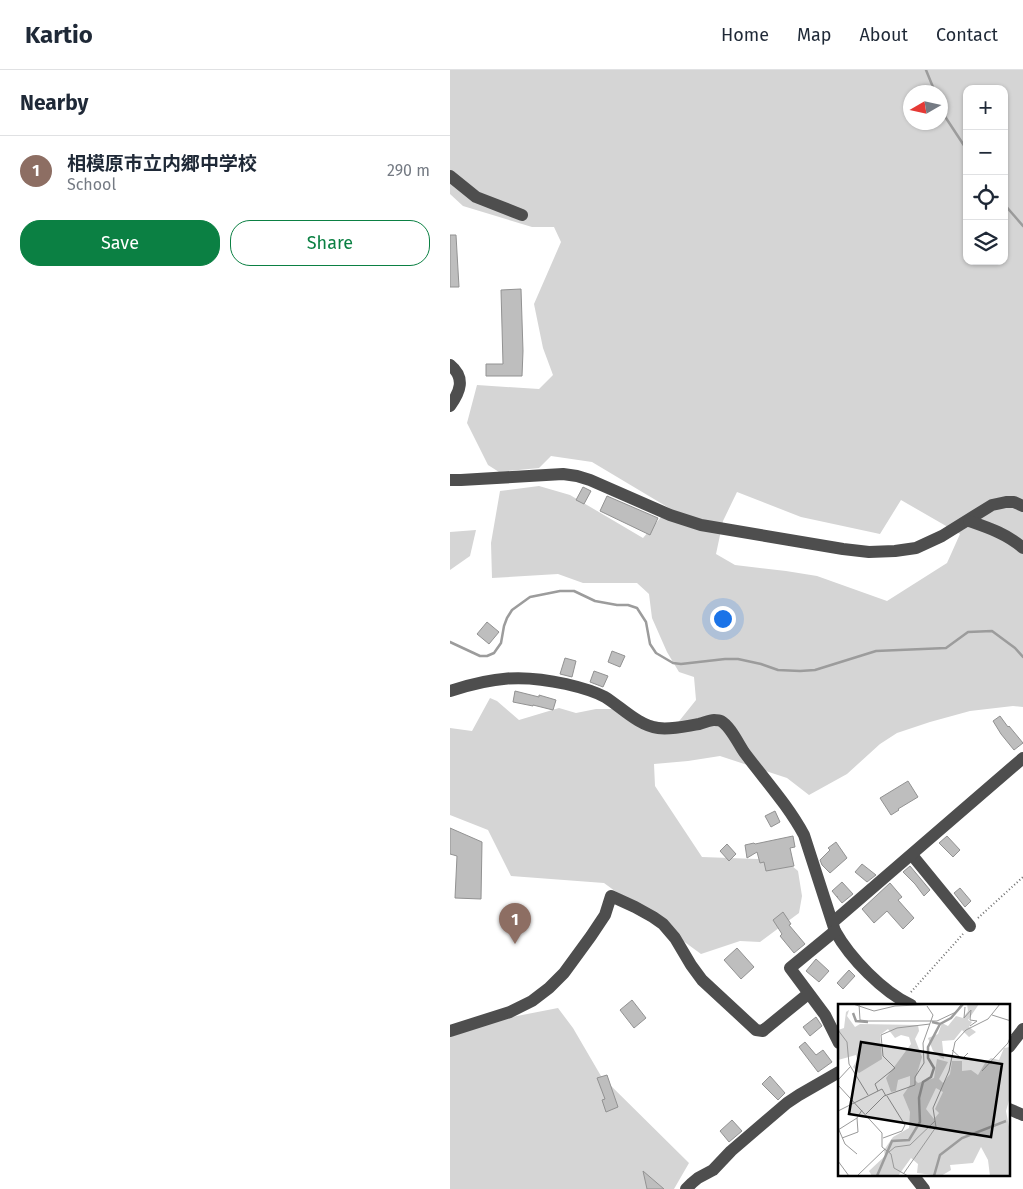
<!DOCTYPE html>
<html lang="en">
<head>
<meta charset="utf-8">
<style>
  body { margin:0; font-family:"Fira Sans","Noto Sans JP",sans-serif; background:#f6f6f7; color:#1f2937 }
  .controls { position:absolute; right:15px; top:15px; display:grid; overflow:hidden; border-radius:10px; box-shadow:0 1px 4px #0004 }
  .controls button { width:45px; height:45px; display:grid; place-items:center; padding:0; border:0; border-bottom:1px solid #e0e1e3; background:#fff; color:#1f2937; font:25px sans-serif }
  .compass { position:absolute; left:453px; top:15px; width:45px; height:45px; border-radius:50%; background:#fff; box-shadow:0 1px 4px #0004; rotate:261deg }
  .you { position:absolute; left:272px; top:548px; width:18px; height:18px; margin:-12px; border:4px solid #fff; border-radius:50%; background:#1a73e8; box-shadow:0 0 0 8px #1a73e833 }
  .badge { display:grid; place-items:center; width:32px; height:32px; border-radius:50%; background:#0b8043; color:#fff; font-size:16px; font-weight:700 }
  .pin { position:absolute; translate:-50% -41px; filter:drop-shadow(0 1px 2px #0008) }
  .pin::after { content:''; position:absolute; top:26px; width:18px; height:15px; background:inherit; clip-path:polygon(0 0,100% 0,50% 100%) }
  .list { margin:0; padding:0; list-style:none }
  h2 { display:flex; justify-content:space-between; align-items:center; height:65px; margin:0; padding:0 20px; font-size:21px }
  h2 small { font-size:16px; font-weight:400; color:#747a83 }
  .list li { display:grid; grid-template-columns:32px 1fr auto; gap:15px; align-items:center; box-sizing:border-box; height:70px; padding:0 20px; border-top:1px solid #e0e1e3 }
  .list b { display:block; font-size:19px; white-space:nowrap }
  .list p { margin:0; font-size:16px; white-space:nowrap; color:#747a83 }
  .list em { font-size:16px; font-style:normal; color:#747a83 }
  .actions { display:flex; gap:10px; padding:15px 20px }
  .actions a { flex:1; padding:11px 0; border:1px solid #0b8043; border-radius:20px; text-align:center; font-size:18px; color:#0b8043 }
  .actions .main { background:#0b8043; color:#fff }
  .icon { flex:none; width:28px; height:28px; fill:none; stroke:currentColor; stroke-width:2; stroke-linecap:round; stroke-linejoin:round }
  .map { position:relative; flex:none; width:573px; height:1119px; overflow:hidden }
  header { display:flex; align-items:center; gap:30px; box-sizing:border-box; height:70px; padding:0 25px; background:#fff; border-bottom:1px solid #e0e1e3 }
  header strong { font-size:24px }
  nav { display:flex; gap:28px; margin-inline-start:auto; font-size:18px }
  main { display:flex }
  aside { flex:1; background:#fff }
  .map>svg:first-child { display:block }
  .green { fill:#d5d5d5; fill-rule:evenodd }
  .lines { fill:none; stroke-linecap:round; stroke-linejoin:round }
  .stream { stroke:#9c9c9c; stroke-width:2.5 }
  .building { fill:#bebebe; stroke:#929292 }
  .path { stroke:#707070; stroke-width:2; stroke-dasharray:1 2.5; stroke-linecap:butt }
  .minor { stroke:#4e4e4e; stroke-width:12 }
  .inset-river { fill:none; stroke:#9c9c9c; stroke-width:2.5 }
  .inset-road { fill:none; stroke:#999; stroke-width:1 }
  .view { fill:#000; fill-opacity:0.15; stroke:#000; stroke-width:2.5 }
  .inset-edge { fill:none; stroke:#000; stroke-width:2.5 }
</style>
</head>
<body>
<header>
<strong>Kartio</strong>
<nav><a>Home</a><a>Map</a><a>About</a><a>Contact</a></nav>
</header>
<main>
<aside>
<h2>Nearby<small></small></h2>
<ul class="list">
<li><span class="badge" style="background:#8d6e63">1</span><div><b>相模原市立内郷中学校</b><p>School</p></div><em>290 m</em></li>
</ul>
<div class="actions"><a class="main">Save</a><a>Share</a></div>
</aside>
<div class="map">
<svg width="573" height="1119" viewBox="0 0 573 1119">
  <rect width="100%" height="100%" fill="#fff"/>
  <g class="green">
    <path d="M0 0H573V637L563 636 520 641 480 652 447 663 430 674 397 704 359 725 337 708 270 686 238 691 204 694 205 716 252 787 335 790 348 801 352 826 349 843 310 872 290 871 251 884 154 813 61 806 38 760 0 745V658L22 661 40 628 47 631 69 650 109 638 126 643 146 639H162L204 651 226 655 246 630 244 607 229 602 217 582 202 548 199 524 187 513H133L108 504 42 508 41 473 50 421 89 416 120 425 193 468 219 438 142 392 101 386 89 398 49 402 38 395 17 353 27 315 89 319 103 305 93 278 84 234 111 172 104 157H82L13 136 0 124ZM517 19H554V191H517ZM460 22H490V52H460ZM287 422 351 447 430 464 451 430 510 464 497 493 437 531 367 506 336 501 285 495 266 484 273 451Z"/>
    <polygon points="26,460 20,486 0,500 0,462"/>
    <polygon points="108,938 123,958 151,1006 239,1093 224,1119 0,1119 0,967 47,950"/>
  </g>
  <g class="lines">
    <g class="stream">
      <polyline points="476,0 485,22"/>
      <polyline points="490,36 494,45 517,80"/>
      <polyline points="554,134 573,156"/>
      <polyline points="0,572 30,586 37,586 44,583 51,573 54,556 57,548 62,540 80,527 110,521 124,521 145,531 167,535 178,535 187,538 196,552 200,574 206,583 223,593 231,594 275,589 288,589 311,594 328,600 350,601 365,600 426,581 496,578 518,562 542,561 565,578 573,587"/>
    </g>
  </g>
  <g class="building">
    <polygon points="0,165 6,165 9,217 0,217"/>
    <polygon points="71,219 73,281 72,306 36,306 36,294 53,294 51,220"/>
    <polygon points="133,417 141,421 134,434 126,430"/>
    <polygon points="157,426 208,448 200,465 150,441"/>
    <polygon points="37,552 49,562 39,574 27,564"/>
    <polygon points="162,581 175,586 170,597 158,592"/>
    <polygon points="115,588 126,591 122,607 110,604"/>
    <polygon points="144,601 158,606 153,617 140,612"/>
    <polygon points="65,621 89,627 89,625 106,630 103,640 83,635 83,636 63,632"/>
    <polygon points="550,646 558,657 559,656 573,673 564,680 551,664 543,651"/>
    <polygon points="458,711 468,727 448,739 449,740 441,745 430,728"/>
    <polygon points="325,741 330,752 321,757 315,746"/>
    <polygon points="0,758 32,772 31,829 5,828 7,786 0,784"/>
    <polygon points="343,766 345,777 340,778 344,796 316,801 314,792 310,793 307,782 297,788 295,775 304,773 305,774"/>
    <polygon points="497,766 510,780 503,787 489,773"/>
    <polygon points="386,772 397,788 380,803 372,795 370,790 380,780 378,778"/>
    <polygon points="277,774 286,784 279,791 270,781"/>
    <polygon points="412,794 426,805 417,812 405,802"/>
    <polygon points="460,796 480,820 474,826 465,814 453,802"/>
    <polygon points="392,812 403,824 392,833 387,827 388,827 387,827 382,821"/>
    <polygon points="440,813 452,827 448,830 464,848 453,859 437,841 424,853 412,839"/>
    <polygon points="510,818 521,831 515,837 504,823"/>
    <polygon points="333,842 341,854 339,855 355,874 344,883 330,866 332,864 323,850"/>
    <polygon points="287,878 304,897 291,909 274,890"/>
    <polygon points="366,889 379,901 369,912 356,901"/>
    <polygon points="399,900 405,906 393,919 387,913"/>
    <polygon points="182,930 196,948 184,958 170,940"/>
    <polygon points="366,947 372,956 360,966 353,957"/>
    <polygon points="355,972 366,985 373,980 382,992 368,1002 349,977"/>
    <polygon points="157,1005 168,1037 156,1042 152,1030 155,1029 147,1008"/>
    <polygon points="320,1006 335,1023 328,1030 312,1014"/>
    <polygon points="282,1050 292,1061 279,1072 270,1061"/>
    <polygon points="193,1101 214,1119 197,1119"/>
  </g>
  <g class="lines">
    <g class="path">
      <polyline points="528,848 573,807"/>
      <polyline points="461,922 513,864"/>
    </g>
    <g class="minor">
      <polyline points="0,106 26,127 72,145"/>
      <path d="M0 295C16 308 10 322 0 336"/>
      <polyline points="0,410 11,410 113,404 127,406 140,410 220,445 251,455 393,479 419,482 445,481 466,478 492,466 542,435 556,432 564,432 573,436"/>
      <path d="M519 451C539 458 557 464 573 478"/>
      <path d="M0 621C43 607 72 604 116 614 129 617 144 621 155 627 171 637 189 656 208 658 221 660 236 656 249 654 254 653 259 650 264 650 266 650 269 650 271 651 280 656 288 673 294 682 314 709 338 735 354 765L385 861C400 888 433 922 461 935"/>
      <polyline points="462,785 520,856"/>
      <polyline points="383,852 573,688"/>
      <polyline points="385,861 340,898 375,945 389,973"/>
      <polyline points="0,961 60,942 82,931 99,918 114,903 141,866 155,845 161,826 185,837 203,847 213,854 225,868 241,895 252,910 306,960 313,961 315,959 358,924"/>
      <polyline points="559,977 573,959"/>
      <polyline points="559,1039 573,1045"/>
      <polyline points="463,1105 474,1119"/>
      <polyline points="236,1119 242,1113 248,1108 263,1100 281,1081 337,1033 349,1025 389,1002"/>
    </g>
  </g>
  <g transform="translate(388 934)">
    <rect width="172" height="172" fill="#fff"/>
    <path d="M129 0H141L130 16 134 18 131 23 138 28 131 33 124 26 116 36 104 37 106 55 102 53 95 47 90 34 100 30 104 19 110 22 118 12 125 14 130 7ZM11 6 9 12 17 23 22 20 80 21 81 27 77 35 84 53 77 76 80 79 96 74 99 55 110 58 101 75 105 79 112 70 114 57H124V67L133 66 140 71 147 59 153 54 161 56 166 44 172 43V93L168 107 172 128V172H152L150 156 143 143 135 159 112 161 113 166 103 172 79 169 80 160 73 154 60 172H34L31 167 47 152 46 146 55 133 71 124 72 108 65 91 72 81V72L60 76 58 87 53 88 48 74 73 40 71 33 63 31 57 34 50 25 42 31 44 55 21 69 15 63 19 56 18 51 0 56V26L6 24 8 8ZM98 84 105 88 97 105 101 109 96 115 88 105Z" fill="#d5d5d5" fill-rule="evenodd"/>
    <path class="inset-river" d="M15 9 18 17 30 18M94 18 102 20 113 14 125 0M39 172 54 137 71 136 82 118 81 94 85 78 93 73 96 64 90 54V43L102 20M96 172 102 151 124 134 168 117"/>
    <path class="inset-road" d="M15 0 36 7 57 2 102 0M21 0 22 16 30 17H99L118 8 123 1M127 3 126 14 133 6 132 16 139 17 132 22M154 11 173 17M0 26 9 38 11 60 30 91M114 46 124 55 130 49M144 67 170 39 173 31M0 76 13 62M0 81 44 129V143L53 150 56 164 70 172H85M40 87 37 80 57 64 45 52 43 31 59 24 92 20M0 107 44 85 48 92M28 110 46 92 77 81V73L86 59 85 39 95 11 89 2M0 126 19 114 24 106M1 126 7 140 19 150M4 134 20 128 19 114M45 134 64 127 67 121 49 92M51 148 57 143 72 141 97 117M0 157 11 172M66 169 98 123 95 104 111 67 117 38 128 26 150 15 162 0M19 172 47 145"/>
    <path class="view" d="M23 38 164 60 153 133 11 110Z"/>
    <rect width="172" height="172" class="inset-edge"/>
  </g>
</svg>
<div class="controls">
<button>+</button>
<button>−</button>
<button><svg class="icon" aria-label="locate" viewBox="0 0 24 24"><circle cx="12" cy="12" r="6"/><path d="M12 2v4M12 18v4M2 12h4M18 12h4"/></svg></button>
<button><svg class="icon" aria-label="layers" viewBox="0 0 24 24"><path d="M12 4l9 5-9 5-9-5zM3 14l9 5 9-5"/></svg></button>
</div>
<svg class="compass" viewBox="-18 -18 36 36"><path d="M0-13l5 13h-10z" fill="#e53935"/><path d="M0 13l5-13h-10z" fill="#747a83"/></svg>
<div class="you"></div>
<div class="pin badge" style="left:65px;top:874px;background:#8d6e63">1</div>
</div>
</main>
</body>
</html>
